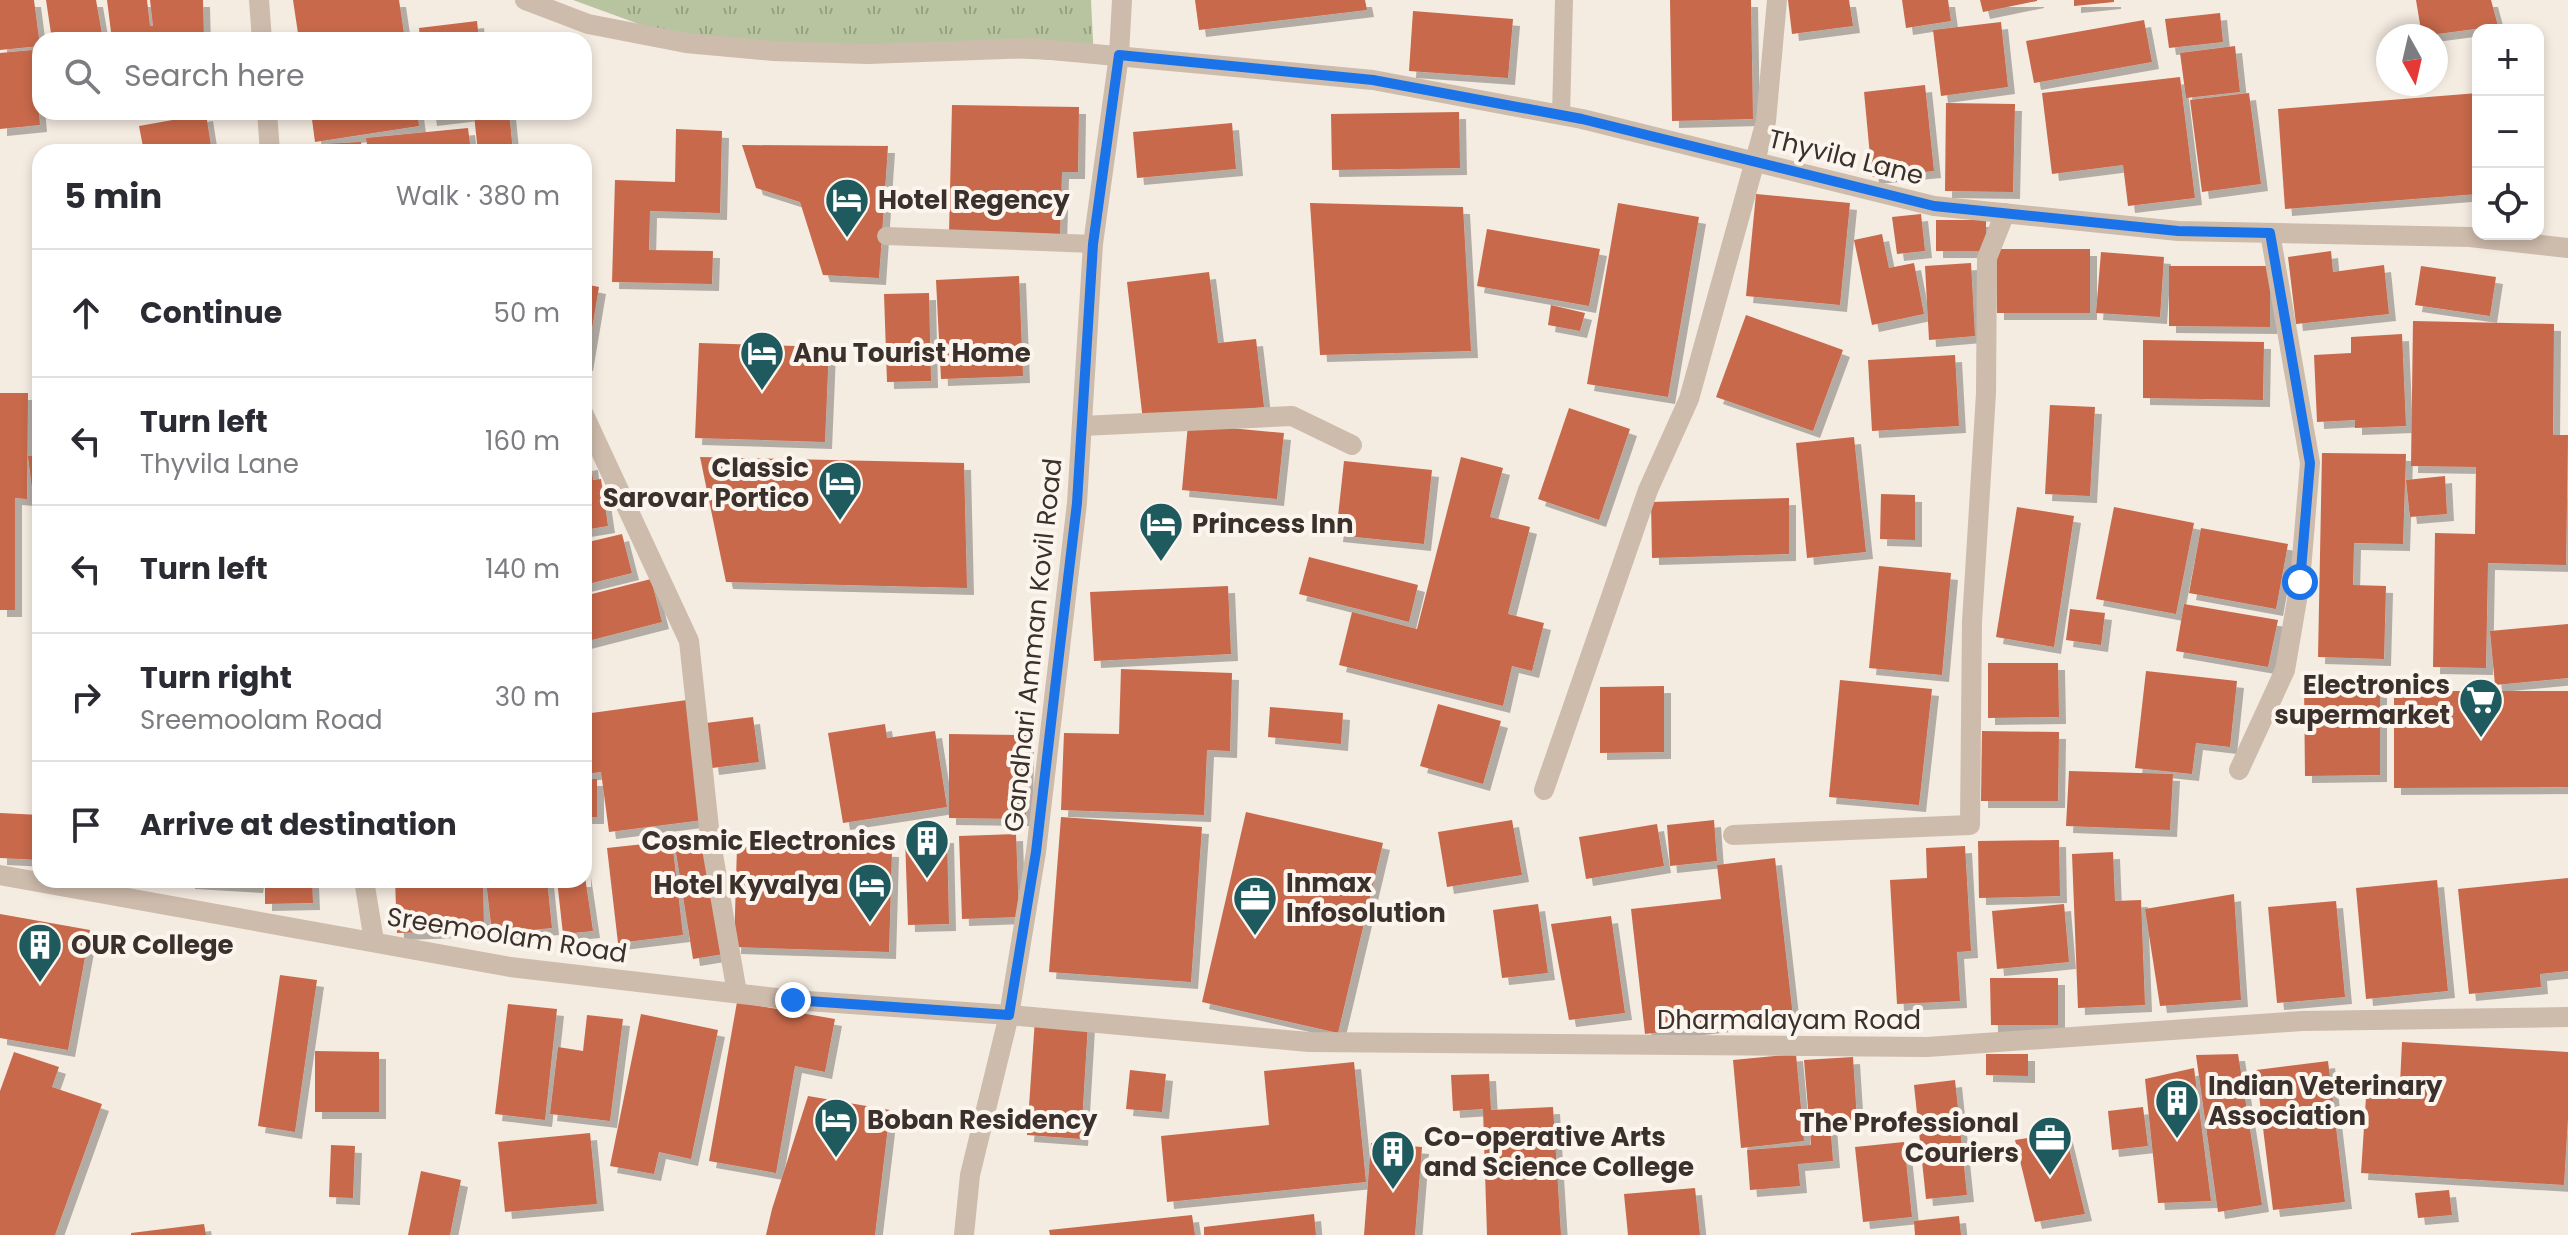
<!DOCTYPE html>
<html lang="en">
<head>
<meta charset="utf-8">
<style>
  body { margin:0; font-family:Poppins,sans-serif; background:#f7f7f7; color:#2b2b33 }
  .controls { position:absolute; right:24px; top:24px; display:grid; overflow:hidden; border-radius:16px; box-shadow:0 4px 12px #0003 }
  .controls button { width:72px; height:72px; display:grid; place-items:center; padding:0; border:0; border-bottom:2px solid #e1e1e2; background:#fff; color:#2b2b33; font:40px sans-serif }
  .compass { position:absolute; left:2376px; top:24px; width:72px; height:72px; border-radius:50%; background:#fff; box-shadow:0 4px 12px #0003; rotate:172deg }
  .stop { position:absolute; width:24px; height:24px; margin:-18px; border:6px solid #1a73e8; border-radius:50%; background:#fff }
  .stop.end { background:#1a73e8; border-color:#fff; box-shadow:0 2px 8px #0008 }
  .list { margin:0; padding:0; list-style:none }
  h2 { display:flex; justify-content:space-between; align-items:center; height:104px; margin:0; padding:0 32px; font-size:34px }
  h2 small { font-size:26px; font-weight:400; color:#7c7c81 }
  .list li { display:grid; grid-template-columns:52px 1fr auto; gap:24px; align-items:center; box-sizing:border-box; height:128px; padding:0 32px; border-top:2px solid #e1e1e2 }
  .list b { display:block; font-size:30px; white-space:nowrap }
  .list p { margin:0; font-size:26px; white-space:nowrap; color:#7c7c81 }
  .list em { font-size:26px; font-style:normal; color:#7c7c81 }
  .icon { flex:none; width:44px; height:44px; fill:none; stroke:currentColor; stroke-width:2; stroke-linecap:round; stroke-linejoin:round }
  .map { position:relative; flex:none; width:2568px; height:1235px; overflow:hidden }
  .search { position:absolute; background:#fff; box-shadow:0 4px 12px #0003; left:32px; top:32px; width:560px; height:88px; display:flex; align-items:center; gap:20px; box-sizing:border-box; padding:0 28px; border-radius:24px; color:#7c7c81; font-size:30px }
  .panel { position:absolute; background:#fff; box-shadow:0 4px 12px #0003; left:32px; top:144px; width:560px; height:744px; border-radius:24px }
  .map>svg:first-child { display:block }
  .park { fill:url(#park-tufts) }
  .building { fill:#c8694b; filter:url(#shadow) }
  .lines { fill:none; stroke-linecap:round; stroke-linejoin:round }
  .service { stroke:#cdbbac; stroke-width:18 }
  .minor { stroke:#cdbbac; stroke-width:20 }
  .tertiary { stroke:#cdbbac; stroke-width:20 }
  .route { stroke:#1a73e8; stroke-width:10 }
  .labels { text-anchor:middle; dominant-baseline:central; stroke-width:8; stroke-linejoin:round; paint-order:stroke }
  .street-label { font-size:26px; fill:#3b302b; stroke:#fbf5ee }
  .poi-label { font-size:26px; font-weight:bold; fill:#3b302b; stroke:#fbf5ee; text-anchor:start }
</style>
</head>
<body>
<div class="map">
<svg width="2568" height="1235" viewBox="0 0 2568 1235">
  <defs>
    <pattern id="park-tufts" width="24" height="20" patternUnits="userSpaceOnUse" patternTransform="scale(2)"><rect width="24" height="20" fill="#b8c4a0"/><path d="M3 7l-1-3M5 7V3M7 7l1-3M15 17l-1-3M17 17v-4M19 17l1-3" fill="none" stroke="#97a083"/></pattern>
    <filter id="shadow"><feDropShadow dx="7" dy="7" stdDeviation="0" flood-color="#0004"/></filter>
  </defs>
  <rect width="100%" height="100%" fill="#f4ebe1"/>
  <polygon class="park" points="573,0 1091,0 1094,62 691,43"/>
  <g class="building">
    <polygon points="0,0 34,0 40,46 0,50"/>
    <polygon points="46,0 96,0 103,40 52,40"/>
    <polygon points="107,0 147,0 150,26 153,26 150,0 203,0 204,40 112,40"/>
    <polygon points="293,0 399,0 405,40 299,40"/>
    <polygon points="1195,0 1365,0 1367,10 1199,30"/>
    <polygon points="1670,0 1751,0 1753,119 1672,121"/>
    <polygon points="1788,0 1849,0 1853,26 1792,34"/>
    <polygon points="1902,0 1948,0 1951,21 1906,28"/>
    <polygon points="1980,0 2037,0 2037,1 1983,12"/>
    <polygon points="2074,0 2114,0 2114,2 2074,6"/>
    <polygon points="2416,0 2491,0 2498,26 2422,36"/>
    <polygon points="1413,11 1513,19 1508,78 1409,71"/>
    <polygon points="2220,13 2223,42 2169,48 2165,19"/>
    <polygon points="2144,20 2152,62 2034,83 2026,41"/>
    <polygon points="477,21 479,40 420,40 419,28"/>
    <polygon points="2001,22 2008,87 1941,96 1933,30"/>
    <polygon points="2235,46 2240,92 2186,98 2180,53"/>
    <polygon points="33,50 40,125 0,129 0,53"/>
    <polygon points="2180,77 2195,198 2128,206 2123,165 2052,174 2042,93"/>
    <polygon points="1925,85 1934,171 1872,177 1864,92"/>
    <polygon points="2249,93 2261,184 2202,192 2190,100"/>
    <polygon points="2478,93 2478,194 2285,209 2278,109"/>
    <polygon points="1946,103 2015,104 2013,192 1945,191"/>
    <polygon points="952,105 1079,107 1078,172 1062,172 1060,235 949,233"/>
    <polygon points="311,112 417,112 419,126 315,142"/>
    <polygon points="429,112 472,112 472,114 430,119"/>
    <polygon points="509,112 513,152 478,152 474,115"/>
    <polygon points="1459,112 1460,168 1332,170 1331,114"/>
    <polygon points="206,114 212,152 144,152 139,126"/>
    <polygon points="1232,123 1236,169 1137,178 1133,132"/>
    <polygon points="468,128 471,152 368,152 366,138"/>
    <polygon points="676,129 722,131 720,213 650,211 649,250 713,251 712,284 612,282 615,180 675,182"/>
    <polygon points="361,142 362,152 324,152 324,144"/>
    <polygon points="742,145 888,146 879,278 823,275 800,202 756,188"/>
    <polygon points="1756,194 1850,203 1840,305 1746,296"/>
    <polygon points="1310,203 1463,207 1471,351 1320,355"/>
    <polygon points="1618,203 1699,217 1668,397 1587,384"/>
    <polygon points="1921,214 1925,251 1897,254 1892,217"/>
    <rect x="1936" y="220" width="50" height="31"/>
    <polygon points="1487,229 1600,249 1589,306 1477,286"/>
    <polygon points="1882,234 1889,268 1914,263 1924,314 1872,325 1854,240"/>
    <polygon points="1996,249 2090,249 2090,313 1997,313"/>
    <polygon points="2331,251 2333,272 2384,265 2389,314 2296,324 2288,257"/>
    <polygon points="2101,252 2164,257 2160,317 2096,313"/>
    <polygon points="1971,263 1975,336 1929,340 1925,266"/>
    <polygon points="2169,266 2270,266 2270,327 2169,326"/>
    <polygon points="2421,266 2496,277 2490,316 2415,305"/>
    <polygon points="1209,272 1218,343 1256,339 1264,407 1143,421 1127,282"/>
    <polygon points="1019,276 1023,376 941,379 936,280"/>
    <polygon points="584,284 599,287 586,364 584,364"/>
    <polygon points="929,293 931,381 887,382 884,294"/>
    <polygon points="1551,305 1585,313 1580,331 1548,325"/>
    <polygon points="1746,315 1843,350 1813,431 1716,397"/>
    <polygon points="2413,321 2554,324 2553,435 2568,435 2566,565 2488,563 2486,668 2433,667 2435,533 2475,534 2476,467 2411,466"/>
    <polygon points="2402,334 2406,426 2355,428 2355,420 2317,422 2314,355 2351,353 2351,337"/>
    <polygon points="2143,340 2264,342 2263,400 2143,398"/>
    <polygon points="699,343 829,347 825,442 695,438"/>
    <polygon points="1955,355 1959,426 1872,431 1868,360"/>
    <polygon points="0,393 28,393 27,499 15,498 15,610 0,610"/>
    <polygon points="2050,405 2095,407 2090,496 2045,494"/>
    <polygon points="1569,408 1630,429 1599,520 1538,499"/>
    <polygon points="1188,424 1284,433 1277,499 1182,490"/>
    <polygon points="1854,437 1866,552 1807,558 1796,443"/>
    <polygon points="2322,453 2406,454 2403,544 2354,543 2353,585 2386,586 2384,659 2318,657"/>
    <polygon points="40,455 40,537 38,537 28,456"/>
    <polygon points="700,457 964,463 967,588 726,582"/>
    <polygon points="1461,457 1503,468 1490,517 1530,527 1508,614 1544,623 1532,671 1512,666 1503,706 1339,665 1352,612 1417,629"/>
    <polygon points="1344,461 1432,470 1424,544 1336,535"/>
    <polygon points="591,463 593,480 601,479 608,526 584,530 584,464"/>
    <polygon points="2445,476 2447,514 2410,517 2406,480"/>
    <polygon points="1881,494 1915,495 1915,540 1880,539"/>
    <polygon points="1789,498 1789,554 1652,558 1651,502"/>
    <polygon points="2017,507 2074,516 2054,647 1996,637"/>
    <polygon points="2114,507 2194,523 2176,614 2096,599"/>
    <polygon points="2201,528 2288,544 2276,609 2189,593"/>
    <polygon points="622,534 632,573 584,585 584,543"/>
    <polygon points="1309,557 1418,585 1409,622 1299,594"/>
    <polygon points="1879,566 1951,573 1942,675 1869,668"/>
    <polygon points="651,579 662,622 584,642 584,596"/>
    <polygon points="1228,586 1231,654 1094,661 1090,592"/>
    <polygon points="2184,604 2278,620 2268,667 2176,651"/>
    <polygon points="2070,609 2105,613 2101,645 2066,640"/>
    <polygon points="2568,624 2568,678 2495,685 2490,631"/>
    <polygon points="1988,663 2058,663 2059,717 1988,718"/>
    <polygon points="1121,669 1232,673 1230,751 1207,750 1204,815 1061,810 1064,733 1119,734"/>
    <polygon points="2146,671 2237,681 2230,747 2196,743 2192,774 2135,768"/>
    <polygon points="1840,680 1932,689 1919,805 1829,797"/>
    <polygon points="2304,682 2380,682 2380,775 2305,776"/>
    <polygon points="1664,686 1664,752 1600,753 1600,687"/>
    <polygon points="2394,691 2568,691 2568,787 2394,788"/>
    <polygon points="687,700 703,820 609,832 601,772 584,774 584,714"/>
    <polygon points="1438,704 1501,721 1483,784 1420,766"/>
    <polygon points="1270,707 1343,713 1341,744 1268,737"/>
    <polygon points="753,717 759,762 712,768 706,723"/>
    <polygon points="885,724 887,738 935,731 947,807 843,823 828,733"/>
    <polygon points="1982,731 2059,732 2058,801 1981,801"/>
    <polygon points="949,734 1027,735 1026,819 949,818"/>
    <polygon points="2069,771 2173,774 2170,830 2066,826"/>
    <rect x="584" y="779" width="13" height="38"/>
    <polygon points="1246,812 1383,843 1338,1033 1202,1002"/>
    <polygon points="0,813 40,815 40,860 0,858"/>
    <polygon points="1061,817 1202,827 1191,982 1049,972"/>
    <polygon points="1512,820 1522,875 1447,887 1438,832"/>
    <polygon points="1714,820 1717,861 1670,866 1667,825"/>
    <polygon points="1657,824 1664,866 1586,879 1579,837"/>
    <polygon points="1016,834 1019,917 962,919 959,836"/>
    <polygon points="947,836 949,924 908,925 905,837"/>
    <polygon points="2059,840 2060,896 1979,898 1978,841"/>
    <polygon points="672,841 683,935 618,943 607,848"/>
    <polygon points="706,841 724,954 693,959 675,846"/>
    <polygon points="1965,846 1971,951 1957,952 1960,1001 1897,1004 1890,880 1927,878 1926,848"/>
    <polygon points="737,847 892,850 889,952 734,947"/>
    <polygon points="2113,852 2115,901 2141,900 2145,1005 2078,1008 2072,854"/>
    <polygon points="1775,858 1793,1017 1645,1034 1631,909 1721,899 1717,865"/>
    <polygon points="584,870 593,931 563,934 557,880 584,880"/>
    <polygon points="2568,878 2568,971 2540,974 2541,987 2469,994 2458,889"/>
    <polygon points="188,880 257,880 256,886 188,882"/>
    <polygon points="265,880 312,880 313,903 265,904"/>
    <polygon points="395,880 483,880 484,930 397,933"/>
    <polygon points="486,880 547,880 552,928 492,934"/>
    <polygon points="2437,880 2448,991 2366,999 2356,888"/>
    <polygon points="2234,894 2241,1000 2160,1006 2145,909"/>
    <polygon points="2336,901 2345,997 2277,1003 2268,907"/>
    <polygon points="1538,904 1548,973 1502,978 1493,910"/>
    <polygon points="2064,904 2069,962 1997,969 1992,911"/>
    <polygon points="0,914 90,930 68,1050 0,1038"/>
    <polygon points="1611,916 1625,1013 1569,1020 1551,924"/>
    <polygon points="280,975 317,980 295,1132 258,1126"/>
    <polygon points="1990,978 2058,978 2058,1025 1991,1025"/>
    <polygon points="737,1002 835,1019 825,1072 795,1066 776,1173 709,1161"/>
    <polygon points="508,1004 557,1009 545,1120 495,1114"/>
    <polygon points="641,1014 718,1030 691,1159 659,1152 654,1174 610,1166"/>
    <polygon points="587,1015 623,1019 610,1121 550,1114 558,1047 583,1051"/>
    <polygon points="1035,1019 1088,1023 1081,1139 1027,1135"/>
    <polygon points="2402,1042 2568,1052 2568,1118 2564,1185 2361,1173 2367,1082 2400,1084"/>
    <polygon points="315,1051 379,1052 379,1112 315,1112"/>
    <polygon points="14,1052 59,1067 52,1087 102,1104 55,1235 0,1235 0,1091"/>
    <polygon points="1796,1054 1804,1141 1741,1148 1733,1060"/>
    <polygon points="1986,1054 2028,1054 2028,1076 1986,1075"/>
    <polygon points="2238,1054 2262,1205 2218,1212 2196,1055"/>
    <polygon points="1853,1057 1857,1120 1830,1122 1833,1161 1798,1164 1800,1186 1750,1190 1747,1150 1811,1145 1804,1060"/>
    <polygon points="2328,1061 2345,1202 2273,1210 2256,1070"/>
    <polygon points="1354,1062 1366,1182 1167,1202 1161,1136 1269,1125 1264,1071"/>
    <polygon points="2194,1068 2211,1201 2158,1203 2145,1079"/>
    <polygon points="1130,1070 1166,1074 1162,1112 1126,1109"/>
    <polygon points="1489,1074 1491,1110 1553,1107 1561,1235 1487,1235 1483,1109 1453,1111 1451,1075"/>
    <polygon points="1955,1080 1967,1195 1926,1199 1914,1085"/>
    <polygon points="808,1096 890,1110 875,1235 766,1235 772,1209"/>
    <polygon points="2143,1107 2148,1146 2112,1150 2108,1111"/>
    <polygon points="2065,1132 2085,1214 2035,1222 2015,1140"/>
    <polygon points="590,1133 597,1204 505,1212 498,1142"/>
    <polygon points="1904,1142 1912,1217 1863,1222 1855,1147"/>
    <polygon points="1371,1143 1422,1147 1415,1235 1364,1235"/>
    <polygon points="331,1145 355,1146 353,1198 329,1197"/>
    <polygon points="421,1171 461,1180 450,1235 408,1235"/>
    <polygon points="1695,1188 1700,1235 1628,1235 1624,1194"/>
    <polygon points="2449,1190 2452,1215 2418,1218 2415,1193"/>
    <polygon points="1314,1214 1316,1235 1204,1235 1204,1227"/>
    <polygon points="1192,1215 1195,1235 1050,1235 1049,1230"/>
    <polygon points="1959,1216 1961,1235 1915,1235 1914,1221"/>
    <polygon points="204,1224 206,1235 131,1235 131,1233"/>
  </g>
  <g class="lines">
    <g class="service">
      <polyline points="1561,115 1564,0"/>
      <polyline points="886,236 1093,244"/>
    </g>
    <g class="minor">
      <polyline points="259,0 262,40"/>
      <polyline points="525,0 588,24 686,43 774,51 868,54 1030,48 1373,80 1582,119 1934,206 2178,231 2470,237 2568,248"/>
      <polyline points="267,112 270,152"/>
      <polyline points="584,415 689,641 710,837 737,993"/>
      <polyline points="1082,426 1292,416 1352,445"/>
      <polyline points="2239,770 2285,670 2300,582 2310,463 2270,233"/>
      <polyline points="1544,790 1648,490 1689,399 1766,121 1777,0"/>
      <polyline points="1733,835 1970,825 1972,622 1986,393 1987,258 2005,213"/>
      <polyline points="0,875 510,967 793,1000 1009,1015 1309,1042 1927,1047 2302,1021 2568,1017"/>
      <polyline points="364,880 374,941"/>
    </g>
    <polyline class="tertiary" points="964,1235 970,1175 1009,1015 1036,852 1077,503 1093,244 1119,55 1122,0"/>
  </g>
  <g class="lines">
    <polyline class="route" points="793,1000 1009,1015 1036,852 1056,680 1077,503 1093,244 1119,55 1373,80 1582,119 1934,206 2178,231 2270,233 2310,463 2300,582"/>
  </g>
  <defs>
    <g id="hotel-pin" transform="scale(2.3)"><path d="M0 17L-7.5 6A9.5 9.5 0 1 1 7.5 6Z" fill="#1f5a5e" stroke="#fbf5ee"/><path d="M-6-4.5h1.5V1H6V5H4.5V3h-9V5H-6ZM-4 0a1.8 1.8 0 1 1 3.6 0ZM.5 0V-2.5h3Q6-2.5 6 0Z" fill="#fff"/></g>
    <g id="supermarket-pin" transform="scale(2.3)"><path d="M0 17L-7.5 6A9.5 9.5 0 1 1 7.5 6Z" fill="#1f5a5e" stroke="#fbf5ee"/><path d="M-6-5.5h2.5l.6 2H6L4.5 2H-2.5L-4.4-4H-6ZM-1.5 3.2a1.3 1.3 0 1 0 .1 0ZM3 3.2a1.3 1.3 0 1 0 .1 0Z" fill="#fff"/></g>
    <g id="building-pin" transform="scale(2.3)"><path d="M0 17L-7.5 6A9.5 9.5 0 1 1 7.5 6Z" fill="#1f5a5e" stroke="#fbf5ee"/><path d="M-4-6H4V6H1V3H-1V6H-4ZM-2.5-4.3h1.7v1.8h-1.7ZM.8-4.3h1.7v1.8H.8ZM-2.5-1h1.7V.8h-1.7ZM.8-1h1.7V.8H.8Z" fill="#fff"/></g>
    <g id="office-pin" transform="scale(2.3)"><path d="M0 17L-7.5 6A9.5 9.5 0 1 1 7.5 6Z" fill="#1f5a5e" stroke="#fbf5ee"/><path d="M-6-3h4V-5.5h4V-3h4V5H-6ZM-1-4.5V-3h2v-1.5ZM-6 0V1H6V0Z" fill="#fff"/></g>
  </defs>
  <g fill-rule="evenodd">
    <use href="#hotel-pin" x="847" y="200"/>
    <use href="#hotel-pin" x="762" y="353"/>
    <use href="#hotel-pin" x="840" y="483"/>
    <use href="#hotel-pin" x="1161" y="524"/>
    <use href="#supermarket-pin" x="2481" y="700"/>
    <use href="#building-pin" x="927" y="841"/>
    <use href="#hotel-pin" x="870" y="885"/>
    <use href="#office-pin" x="1255" y="898"/>
    <use href="#building-pin" x="40" y="945"/>
    <use href="#building-pin" x="2177" y="1101"/>
    <use href="#hotel-pin" x="836" y="1120"/>
    <use href="#office-pin" x="2050" y="1138"/>
    <use href="#building-pin" x="1393" y="1152"/>
  </g>
  <g class="labels">
    <g class="street-label">
      <text transform="translate(1846 157) rotate(14)">Thyvila Lane</text>
      <text transform="translate(1033 645) rotate(-84)">Gandhari Amman Kovil Road</text>
      <text transform="translate(507 935) rotate(9)">Sreemoolam Road</text>
      <text x="1789" y="1020">Dharmalayam Road</text>
    </g>
    <g class="poi-label">
      <text x="878" y="200">Hotel Regency</text>
      <text x="793" y="353">Anu Tourist Home</text>
      <text x="809" y="468" text-anchor="end">Classic<tspan x="809" dy="30">Sarovar Portico</tspan></text>
      <text x="1192" y="524">Princess Inn</text>
      <text x="2450" y="685" text-anchor="end">Electronics<tspan x="2450" dy="30">supermarket</tspan></text>
      <text x="896" y="841" text-anchor="end">Cosmic Electronics</text>
      <text x="1286" y="883">Inmax<tspan x="1286" dy="30">Infosolution</tspan></text>
      <text x="839" y="885" text-anchor="end">Hotel Kyvalya</text>
      <text x="71" y="945">OUR College</text>
      <text x="2208" y="1086">Indian Veterinary<tspan x="2208" dy="30">Association</tspan></text>
      <text x="867" y="1120">Boban Residency</text>
      <text x="2019" y="1123" text-anchor="end">The Professional<tspan x="2019" dy="30">Couriers</tspan></text>
      <text x="1424" y="1137">Co-operative Arts<tspan x="1424" dy="30">and Science College</tspan></text>
    </g>
  </g>
</svg>
<div class="controls">
<button>+</button>
<button>−</button>
<button><svg class="icon" aria-label="locate" viewBox="0 0 24 24"><circle cx="12" cy="12" r="6"/><path d="M12 2v4M12 18v4M2 12h4M18 12h4"/></svg></button>
</div>
<svg class="compass" viewBox="-18 -18 36 36"><path d="M0-13l5 13h-10z" fill="#e53935"/><path d="M0 13l5-13h-10z" fill="#7c7c81"/></svg>
<div class="stop" style="left:2300px;top:582px"></div>
<div class="stop end" style="left:793px;top:1000px"></div>
<div class="search"><svg class="icon" aria-label="search" viewBox="0 0 24 24"><circle cx="10" cy="10" r="6"/><path d="M15 15l6 6"/></svg>Search here</div>
<section class="panel">
<h2>5 min<small>Walk · 380 m</small></h2>
<ul class="list">
<li><svg class="icon" aria-label="ahead" viewBox="0 0 24 24"><path d="M12 20V5M6 11l6-6 6 6"/></svg><div><b>Continue</b></div><em>50 m</em></li>
<li><svg class="icon" aria-label="left" viewBox="0 0 24 24"><path d="M17 20v-9H6M10 6l-5 5 5 5"/></svg><div><b>Turn left</b><p>Thyvila Lane</p></div><em>160 m</em></li>
<li><svg class="icon" aria-label="left" viewBox="0 0 24 24"><path d="M17 20v-9H6M10 6l-5 5 5 5"/></svg><div><b>Turn left</b></div><em>140 m</em></li>
<li><svg class="icon" aria-label="right" viewBox="0 0 24 24"><path d="M7 20v-9h11M14 6l5 5-5 5"/></svg><div><b>Turn right</b><p>Sreemoolam Road</p></div><em>30 m</em></li>
<li><svg class="icon" aria-label="arrive" viewBox="0 0 24 24"><path d="M6 21V4h12l-3 4 3 4H6"/></svg><div><b>Arrive at destination</b></div></li>
</ul>
</section>
</div>
</body>
</html>
